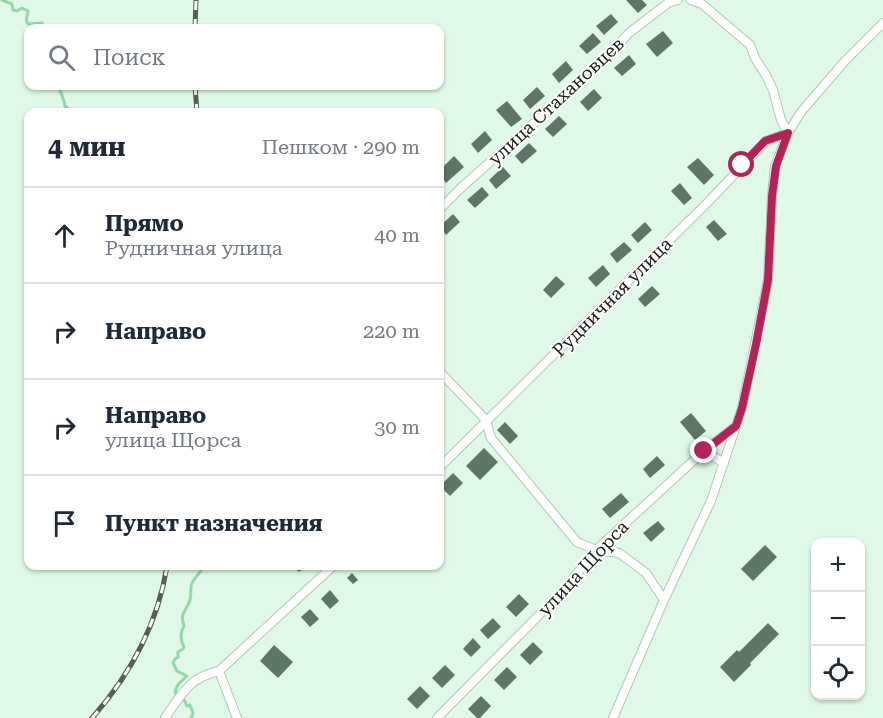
<!DOCTYPE html>
<html lang="ru">
<head>
<meta charset="utf-8">
<style>
  body { margin:0; font-family:"Roboto Serif",serif; background:#f2f2f3; color:#1f2937 }
  .controls { position:absolute; right:18px; bottom:18px; display:grid; overflow:hidden; border-radius:12px; box-shadow:0 2px 4px #0004 }
  .controls button { width:54px; height:54px; display:grid; place-items:center; padding:0; border:0; border-bottom:2px solid #e0e1e3; background:#fff; color:#1f2937; font:30px sans-serif }
  .stop { position:absolute; width:18px; height:18px; margin:-14px; border:4px solid #b22458; border-radius:50%; background:#fff }
  .stop.end { background:#b22458; border-color:#fff; box-shadow:0 2px 6px #0008 }
  .list { margin:0; padding:0; list-style:none }
  h2 { display:flex; justify-content:space-between; align-items:center; height:78px; margin:0; padding:0 24px; font-size:26px }
  h2 small { font-size:20px; font-weight:400; color:#747a83 }
  .list li { display:grid; grid-template-columns:39px 1fr auto; gap:18px; align-items:center; box-sizing:border-box; height:96px; padding:0 24px; border-top:2px solid #e0e1e3 }
  .list b { display:block; font-size:22px; white-space:nowrap }
  .list p { margin:0; font-size:20px; white-space:nowrap; color:#747a83 }
  .list em { font-size:20px; font-style:normal; color:#747a83 }
  .icon { flex:none; width:33px; height:33px; fill:none; stroke:currentColor; stroke-width:2; stroke-linecap:round; stroke-linejoin:round }
  .map { position:relative; flex:none; width:883px; height:718px; overflow:hidden }
  .search { position:absolute; background:#fff; box-shadow:0 2px 4px #0004; left:24px; top:24px; width:420px; height:66px; display:flex; align-items:center; gap:15px; box-sizing:border-box; padding:0 21px; border-radius:12px; color:#747a83; font-size:22px }
  .panel { position:absolute; background:#fff; box-shadow:0 2px 4px #0004; left:24px; top:108px; width:420px; height:462px; border-radius:12px }
  .map>svg:first-child { display:block }
  .lines { fill:none; stroke-linecap:round; stroke-linejoin:round }
  .stream { stroke:#92d8a9; stroke-width:3 }
  .building { fill:#5f7566 }
  .minor-casing { stroke:#b0c8b7; stroke-width:10 }
  .minor { stroke:#fff; stroke-width:8 }
  .rail-casing { stroke:#526056; stroke-width:5 }
  .rail { stroke:#fefefe; stroke-width:3; stroke-dasharray:9; stroke-linecap:butt }
  .route { stroke:#b22458; stroke-width:8 }
  .labels { text-anchor:middle; dominant-baseline:central; stroke-width:4.5; stroke-linejoin:round; paint-order:stroke }
  .street-label { font-size:18px; fill:#17201a; stroke:#fefefe }
</style>
</head>
<body>
<div class="map">
<svg width="883" height="718" viewBox="0 0 883 718">
  <rect width="100%" height="100%" fill="#e0f8e7"/>
  <g class="lines">
    <g class="stream">
      <path d="M2 0 12 4 13 10 17 11 22 8 28 11C28 16 24 19 28 24L42 23 43 28"/>
      <path d="M59 86C60 93 64 98 65 106L70 110V112"/>
      <path d="M191 718 193 713 190 705 187 706C185 701 182 694 175 693 176 684 181 682 187 676L177 671 173 663 175 659 178 657V652L183 649 184 647C180 640 180 633 184 626 179 612 187 611 190 600 192 593 189 587 193 581 197 575 201 572 204 566"/>
    </g>
  </g>
  <g class="building">
    <polygon points="626,0 642,0 647,5 638,13"/>
    <polygon points="611,14 618,22 604,35 596,26"/>
    <polygon points="663,31 673,43 657,57 646,44"/>
    <polygon points="593,33 601,42 587,54 579,46"/>
    <polygon points="629,55 636,64 622,76 614,68"/>
    <polygon points="566,61 573,70 559,83 552,74"/>
    <polygon points="537,87 545,96 530,109 523,100"/>
    <polygon points="594,89 602,98 588,111 580,102"/>
    <polygon points="507,101 522,119 511,127 496,110"/>
    <polygon points="559,116 567,124 553,137 545,129"/>
    <polygon points="485,131 492,140 478,153 471,144"/>
    <polygon points="529,143 537,151 522,164 515,156"/>
    <polygon points="454,156 464,167 446,183 440,175 440,170"/>
    <polygon points="698,158 714,175 704,185 687,167"/>
    <polygon points="503,167 511,176 496,189 489,180"/>
    <polygon points="680,183 692,198 684,205 671,191"/>
    <polygon points="482,187 489,195 475,208 467,200"/>
    <polygon points="453,214 460,222 446,235 440,226"/>
    <polygon points="714,220 727,234 718,241 706,227"/>
    <polygon points="645,222 652,230 638,243 631,235"/>
    <polygon points="624,242 632,250 617,263 610,254"/>
    <polygon points="603,265 610,274 596,287 588,278"/>
    <polygon points="556,276 565,284 551,298 543,290"/>
    <polygon points="652,286 660,294 645,307 638,299"/>
    <polygon points="691,413 706,431 695,440 680,422"/>
    <polygon points="505,422 518,436 510,444 497,430"/>
    <polygon points="484,448 498,462 480,480 466,466"/>
    <polygon points="657,456 665,465 650,478 643,469"/>
    <polygon points="453,473 463,483 450,496 440,486"/>
    <polygon points="621,493 629,502 610,518 602,509"/>
    <polygon points="658,521 665,529 651,542 643,533"/>
    <polygon points="765,545 777,557 753,581 741,569"/>
    <polygon points="293,566 306,566 299,572"/>
    <polygon points="352,573 358,580 353,584 347,578"/>
    <polygon points="330,590 339,601 330,609 321,599"/>
    <polygon points="519,594 529,604 516,617 506,607"/>
    <polygon points="310,609 319,619 310,627 301,617"/>
    <polygon points="493,618 501,627 488,639 480,630"/>
    <polygon points="768,623 779,634 750,663 751,665 734,682 720,667 737,650 739,652"/>
    <polygon points="473,638 481,647 471,657 463,649"/>
    <polygon points="533,642 543,652 530,665 520,655"/>
    <polygon points="274,645 293,662 278,678 260,661"/>
    <polygon points="445,665 455,675 442,688 432,678"/>
    <polygon points="507,667 517,677 504,690 494,680"/>
    <polygon points="420,686 430,696 417,709 407,699"/>
    <polygon points="481,696 491,706 480,718 477,718 468,709"/>
  </g>
  <g class="lines">
    <g class="minor-casing">
      <g id="minor">
        <polyline points="440,209 463,186 595,69 629,33 668,3 678,0"/>
        <polyline points="440,372 486,420 491,438 577,542 596,550 619,553 646,573 664,600"/>
        <polyline points="704,451 724,463"/>
        <polyline points="440,467 709,201 766,141 788,133 781,120 773,90 767,77 755,58 750,45 702,4 691,0"/>
        <polyline points="219,671 237,718"/>
        <path d="M165 718C182 694 188 678 219 671L333 566"/>
        <polyline points="437,718 563,591 596,550 704,451 736,426"/>
        <polyline points="613,718 664,600 711,501 742,408 768,280 772,196 775,166 788,133 801,112 845,61 883,23"/>
      </g>
    </g>
    <use href="#minor" class="minor"/>
    <g class="rail-casing">
      <g id="rail">
        <polyline points="195,28 196,0"/>
        <polyline points="195,86 197,112"/>
        <path d="M92 718C130 675 158 623 167 566"/>
      </g>
    </g>
    <use href="#rail" class="rail"/>
  </g>
  <g class="lines">
    <polyline class="route" points="704,451 736,426 742,408 756,344 768,280 772,196 776,166 788,133 765,141 742,165"/>
  </g>
  <g class="labels">
    <g class="street-label">
      <text transform="translate(556 101) rotate(-43)">улица Стахановцев</text>
      <text transform="translate(612 297) rotate(-45)">Рудничная улица</text>
      <text transform="translate(583 568) rotate(-47)">улица Щорса</text>
    </g>
  </g>
</svg>
<div class="controls">
<button>+</button>
<button>−</button>
<button><svg class="icon" aria-label="locate" viewBox="0 0 24 24"><circle cx="12" cy="12" r="6"/><path d="M12 2v4M12 18v4M2 12h4M18 12h4"/></svg></button>
</div>
<div class="stop" style="left:742px;top:165px"></div>
<div class="stop end" style="left:704px;top:451px"></div>
<div class="search"><svg class="icon" aria-label="search" viewBox="0 0 24 24"><circle cx="10" cy="10" r="6"/><path d="M15 15l6 6"/></svg>Поиск</div>
<section class="panel">
<h2>4 мин<small>Пешком · 290 m</small></h2>
<ul class="list">
<li><svg class="icon" aria-label="ahead" viewBox="0 0 24 24"><path d="M12 20V5M6 11l6-6 6 6"/></svg><div><b>Прямо</b><p>Рудничная улица</p></div><em>40 m</em></li>
<li><svg class="icon" aria-label="right" viewBox="0 0 24 24"><path d="M7 20v-9h11M14 6l5 5-5 5"/></svg><div><b>Направо</b></div><em>220 m</em></li>
<li><svg class="icon" aria-label="right" viewBox="0 0 24 24"><path d="M7 20v-9h11M14 6l5 5-5 5"/></svg><div><b>Направо</b><p>улица Щорса</p></div><em>30 m</em></li>
<li><svg class="icon" aria-label="arrive" viewBox="0 0 24 24"><path d="M6 21V4h12l-3 4 3 4H6"/></svg><div><b>Пункт назначения</b></div></li>
</ul>
</section>
</div>
</body>
</html>
